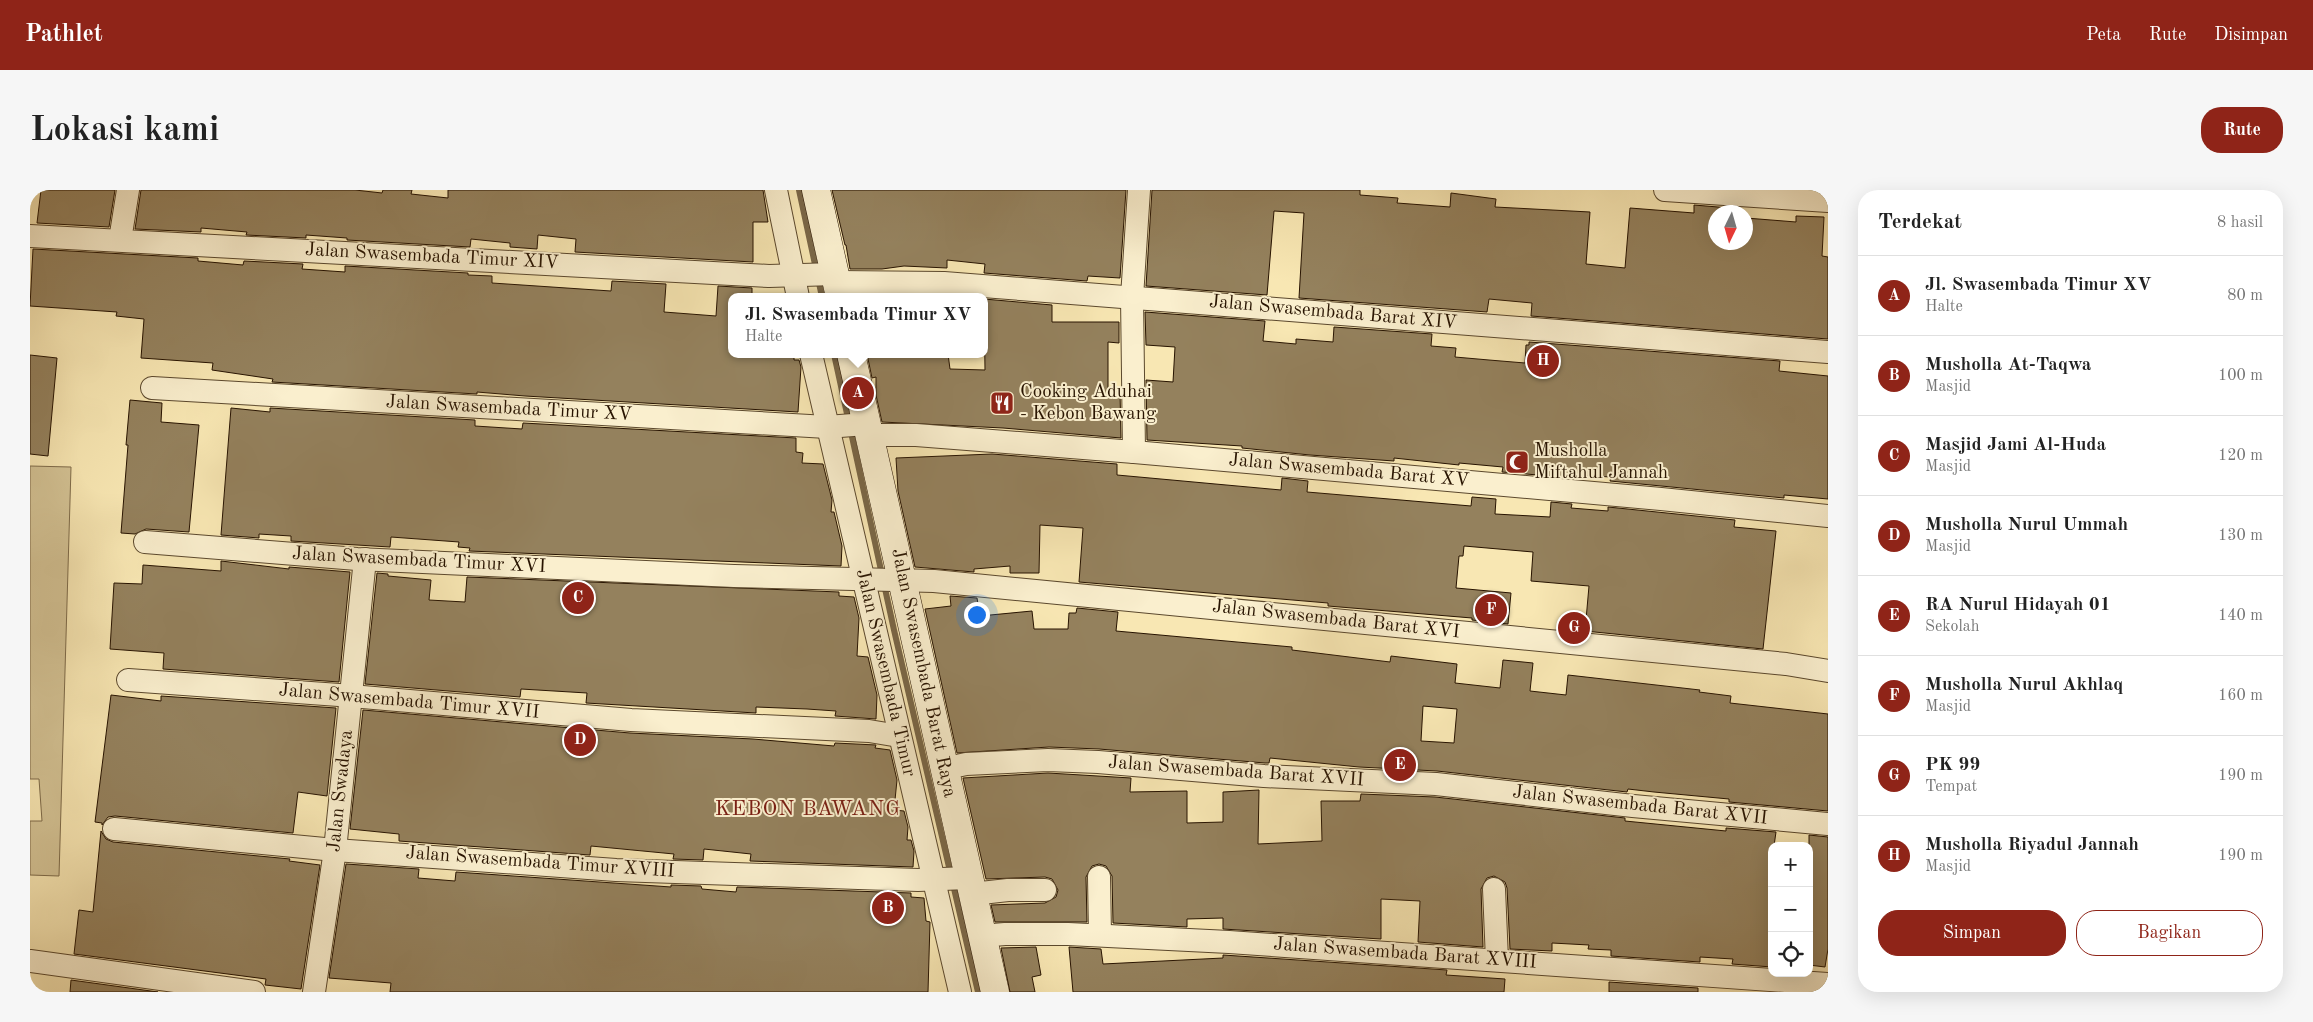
<!DOCTYPE html>
<html lang="id">
<head>
<meta charset="utf-8">
<style>
  body { margin:0; font-family:"Old Standard TT",serif; background:#f6f6f6; color:#222 }
  .controls { position:absolute; right:15px; bottom:15px; display:grid; overflow:hidden; border-radius:10px; box-shadow:0 5px 20px #0002 }
  .controls button { width:45px; height:45px; display:grid; place-items:center; padding:0; border:0; border-bottom:1px solid #e0e0e0; background:#fff; color:#222; font:25px sans-serif }
  .compass { position:absolute; left:1678px; top:15px; width:45px; height:45px; border-radius:50%; background:#fff; box-shadow:0 5px 20px #0002; rotate:185deg }
  .you { position:absolute; left:946px; top:424px; width:18px; height:18px; margin:-12px; border:4px solid #fff; border-radius:50%; background:#1a73e8; box-shadow:0 0 0 8px #1a73e833 }
  .badge { display:grid; place-items:center; width:32px; height:32px; border-radius:50%; background:#8f2418; color:#fff; font-size:16px; font-weight:700 }
  .pin { position:absolute; translate:-50% -50%; border:2px solid #fff; box-shadow:0 1px 5px #0006 }
  .popup { position:absolute; left:698px; top:103px; width:260px; height:65px; box-sizing:border-box; display:grid; place-content:center; border-radius:10px; background:#fff; filter:drop-shadow(0 1px 4px #0005); font-size:16px; white-space:nowrap; color:#767676 }
  .popup b { font-size:19px; color:#222 }
  .popup::after { content:''; position:absolute; left:50%; top:100%; margin-left:-10px; border:10px solid transparent; border-top-color:#fff }
  .list { margin:0; padding:0; list-style:none }
  h2 { display:flex; justify-content:space-between; align-items:center; height:65px; margin:0; padding:0 20px; font-size:21px }
  h2 small { font-size:16px; font-weight:400; color:#767676 }
  .list li { display:grid; grid-template-columns:32px 1fr auto; gap:15px; align-items:center; box-sizing:border-box; height:80px; padding:0 20px; border-top:1px solid #e0e0e0 }
  .list b { display:block; font-size:19px; white-space:nowrap }
  .list p { margin:0; font-size:16px; white-space:nowrap; color:#767676 }
  .list em { font-size:16px; font-style:normal; color:#767676 }
  .actions { display:flex; gap:10px; padding:15px 20px }
  .actions a { flex:1; padding:11px 0; border:1px solid #8f2418; border-radius:20px; text-align:center; font-size:18px; color:#8f2418 }
  .actions .main { background:#8f2418; color:#fff }
  .icon { flex:none; width:28px; height:28px; fill:none; stroke:currentColor; stroke-width:2; stroke-linecap:round; stroke-linejoin:round }
  .map { position:relative; flex:none; width:1798px; height:802px; overflow:hidden; border-radius:20px }
  header { display:flex; align-items:center; gap:30px; box-sizing:border-box; height:70px; padding:0 25px; background:#8f2418; color:#fff }
  header strong { font-size:24px }
  nav { display:flex; gap:28px; margin-inline-start:auto; font-size:18px }
  .intro { display:flex; align-items:center; justify-content:space-between; box-sizing:border-box; height:120px; padding:0 30px }
  h1 { margin:0; font-size:35px }
  .button { padding:12px 22px; border-radius:20px; background:#8f2418; color:#fff; font-size:18px; font-weight:700 }
  main { display:flex; gap:30px; padding:0 30px }
  aside { flex:1; background:#fff; border-radius:20px; box-shadow:0 5px 20px #0002 }
  .map>svg:first-child { display:block }
  .green { fill:#d4c395; stroke:#7e6b4a }
  .lines { fill:none; stroke-linecap:round; stroke-linejoin:round }
  .stream { stroke:#7a6747; stroke-width:6 }
  .building { fill:#94815d; stroke:#271300; fill-rule:evenodd }
  .street-casing { stroke:#5b482d; stroke-width:24 }
  .secondary-casing { stroke:#271300; stroke-width:29 }
  .street { stroke:#faefce; stroke-width:22 }
  .secondary { stroke:#faefce; stroke-width:28 }
  .labels { text-anchor:middle; dominant-baseline:central; stroke-width:4; stroke-linejoin:round; paint-order:stroke }
  .street-label { font-size:19px; fill:#271300; stroke:#faefce }
  .poi-label { font-size:19px; fill:#271300; stroke:#faefce; text-anchor:start }
  .quarter-label { font-size:21px; letter-spacing:1px; fill:#7a1f14; stroke:#faefce }
</style>
</head>
<body>
<header>
<strong>Pathlet</strong>
<nav><a>Peta</a><a>Rute</a><a>Disimpan</a></nav>
</header>
<div class="intro"><h1>Lokasi kami</h1><a class="button">Rute</a></div>
<main>
<div class="map">
<svg width="1798" height="802" viewBox="0 0 1798 802">
  <rect width="100%" height="100%" fill="#f8e7b3"/>
  <filter id="stains"><feTurbulence type="fractalNoise" baseFrequency=".004" numOctaves="4"/><feColorMatrix values="0 0 0 0 .2 0 0 0 0 .09 0 0 0 0 .02 0 0 0 .5 -.17"/></filter>
  <radialGradient id="worn" r=".72"><stop offset=".6" stop-color="#630" stop-opacity="0"/><stop offset="1" stop-color="#630" stop-opacity=".3"/></radialGradient>
  <polygon class="green" points="0,276 41,277 29,686 0,685 0,631 12,631 9,589 0,589"/>
  <g class="lines">
    <g class="stream">
      <polyline points="769,0 792,107"/>
      <polyline points="804,164 864,440 948,802"/>
    </g>
  </g>
  <g class="building">
    <polygon points="11,0 85,0 79,37 7,33"/>
    <polygon points="111,0 325,0 352,3 353,0 382,0 381,4 418,8 418,0 733,0 738,32 723,32 723,72 545,62 546,49 508,45 507,59 480,57 480,53 441,49 440,57 317,50 317,48 276,45 276,48 216,45 217,42 171,38 171,42 105,39"/>
    <polygon points="802,0 1096,0 1090,88 1058,86 1057,91 954,83 955,74 917,70 917,78 874,76 852,79 820,79 816,55 815,55"/>
    <polygon points="1122,0 1330,0 1330,5 1368,8 1367,13 1420,17 1421,3 1466,9 1465,17 1560,22 1556,74 1595,78 1600,18 1664,23 1664,15 1700,18 1700,22 1686,22 1686,52 1716,52 1716,28 1766,32 1766,26 1794,27 1792,66 1798,67 1798,149 1501,126 1502,113 1459,109 1457,122 1269,108 1274,23 1244,21 1237,105 1116,96"/>
    <polygon points="3,59 168,68 168,71 213,75 214,71 273,74 272,79 315,82 315,76 438,83 438,85 462,86 462,93 581,101 582,91 636,94 634,122 686,126 688,96 722,98 722,107 702,107 702,164 764,164 764,170 769,170 771,177 768,222 495,206 447,202 447,204 242,192 243,189 182,180 183,173 111,168 114,129 86,126 87,122 0,116"/>
    <polygon points="954,109 1022,115 1022,132 1089,132 1089,153 1078,152 1078,201 1090,202 1091,248 973,238 852,232 846,205 846,187 842,188 837,164 918,164 920,179 955,180"/>
    <polygon points="1115,122 1235,131 1233,151 1266,154 1266,149 1303,152 1304,137 1402,144 1401,156 1426,158 1425,167 1459,170 1495,173 1496,155 1499,155 1499,152 1750,171 1749,181 1798,186 1798,309 1754,305 1754,308 1580,291 1581,287 1544,285 1544,288 1472,282 1473,277 1429,273 1429,275 1364,268 1364,271 1280,265 1212,258 1212,256 1117,250 1116,190 1143,192 1145,157 1116,155"/>
    <polygon points="0,165 27,168 18,266 0,264"/>
    <polygon points="100,210 132,213 131,232 169,235 159,342 116,339 105,344 91,343 98,255 96,255"/>
    <polygon points="201,218 240,222 240,218 445,230 445,236 492,239 493,233 766,248 766,262 773,263 772,273 793,274 802,310 801,322 804,322 812,356 811,376 439,361 440,358 428,357 429,352 361,347 360,357 261,351 261,346 229,344 229,348 191,345"/>
    <polygon points="962,264 1087,274 1087,285 1251,300 1252,288 1278,291 1277,302 1441,316 1442,307 1466,309 1465,324 1520,327 1521,312 1542,314 1541,318 1578,321 1578,317 1705,330 1704,337 1746,341 1733,459 1555,441 1559,396 1501,391 1503,362 1434,356 1433,366 1429,366 1426,398 1481,403 1478,434 1442,430 1442,428 1298,416 1298,413 1049,392 1053,338 1010,335 1009,383 980,383 980,376 944,379 944,382 885,377 868,301 866,268"/>
    <polygon points="191,371 259,379 259,377 320,382 309,492 133,479 134,463 80,459 84,393 112,394 113,375 191,381"/>
    <polygon points="347,383 358,384 358,386 401,390 399,410 435,412 437,387 809,402 809,406 824,407 829,428 827,466 838,467 847,505 846,529 805,526 806,521 777,519 726,517 726,523 556,513 557,503 491,499 490,507 335,494"/>
    <path d="M920 406 947 408 950 426 1002 421 1004 439H1038L1039 423H1046L1047 418 1088 422 1086 441 1262 457V460L1360 472 1361 466 1427 474 1425 493 1470 498 1473 470 1503 473 1500 501 1536 505 1538 485 1670 500 1669 502 1701 506 1700 513 1798 524V621L1699 612V609L1624 602 1598 599 1597 602 1407 581 1329 577 1240 568 1239 573H1235L1069 559 1019 557 927 563 895 419 921 416ZM1393 516 1427 519 1424 553 1391 551Z"/>
    <polygon points="81,505 131,511 131,506 306,518 297,606 268,602 263,643 85,626 78,627 72,635 72,633 65,632"/>
    <polygon points="333,520 600,543 723,549 804,556 805,553 846,555 845,558 860,560 867,590 864,620 874,621 878,637 877,650 881,650 884,661 883,677 720,671 721,664 674,659 673,670 643,669 644,664 561,656 560,665 369,651 369,644 320,639"/>
    <polygon points="1018,583 1101,588 1100,602 1157,601 1157,633 1193,632 1193,602 1229,600 1228,654 1292,651 1291,611 1330,611 1331,604 1405,607 1595,628 1595,631 1696,641 1696,638 1746,642 1744,656 1742,656 1742,777 1702,774 1703,769 1670,767 1670,772 1581,766 1581,760 1558,759 1559,755 1522,753 1522,761 1480,759 1477,698 1475,692 1464,686 1457,688 1451,699 1453,757 1388,752 1390,711 1351,709 1351,749 1193,739 1193,728 1157,729 1157,737 1083,733 1082,686 1076,676 1069,674 1062,676 1056,687 1057,732 965,732 961,715 1015,713 1026,707 1028,700 1022,689 1015,687 956,689 933,588"/>
    <polygon points="71,641 76,649 83,652 260,669 259,671 290,675 271,799 235,795 236,789 44,764 49,720 63,722"/>
    <polygon points="1779,645 1798,647 1798,759 1795,777 1779,775"/>
    <polygon points="316,674 389,679 388,688 425,691 426,682 641,697 641,695 671,696 672,699 706,702 707,697 881,703 881,707 894,708 896,731 900,732 898,802 360,802 361,793 299,788"/>
    <polygon points="1006,757 1011,785 1002,787 1005,802 980,802 971,758"/>
    <polygon points="1039,757 1071,759 1073,774 1193,768 1193,765 1417,780 1416,785 1475,789 1474,802 1043,802"/>
    <polygon points="41,790 128,802 40,802"/>
    <polygon points="1579,792 1668,798 1668,802 1579,802"/>
  </g>
  <g class="lines">
    <g class="street-casing">
      <g id="street">
        <polyline points="746,0 768,107"/>
        <polyline points="1635,0 1798,11"/>
        <polyline points="0,46 739,86 805,84"/>
        <polyline points="90,50 98,0"/>
        <polyline points="807,92 914,93 1798,162"/>
        <polyline points="781,164 930,802"/>
        <polyline points="122,198 797,237 836,234"/>
        <polyline points="839,245 886,245 1104,262 1631,309 1798,326"/>
        <polyline points="1104,262 1102,107 1109,0"/>
        <polyline points="115,352 327,369 704,386 904,391 1756,474 1798,481"/>
        <polyline points="98,490 309,505 601,530 839,541 869,546"/>
        <polyline points="913,579 936,574 1018,570 1068,572 1234,586 1406,594 1603,616 1798,634"/>
        <polyline points="84,639 305,660 586,680 888,690 937,688"/>
        <polyline points="1069,687 1070,745"/>
        <polyline points="1464,699 1467,770"/>
        <polyline points="942,704 978,700 1015,700"/>
        <polyline points="951,746 975,744 1038,744 1199,752 1798,794"/>
        <polyline points="0,771 224,802"/>
        <polyline points="284,802 305,660 335,369"/>
      </g>
    </g>
    <g class="secondary-casing">
      <g id="secondary">
        <polyline points="786,0 810,107"/>
        <polyline points="821,164 965,802"/>
      </g>
    </g>
    <use href="#street" class="street"/>
    <use href="#secondary" class="secondary"/>
  </g>
  <defs>
    <g id="restaurant-square" transform="scale(1.25)"><rect x="-9" y="-9" width="18" height="18" rx="4" fill="#8f2418" stroke="#faefce"/><path d="M-5-6h1v4h1v-4h1v4h1v-4h1v5L-1.5 .5V6h-2V.5L-5-1ZM5-6V6H3V1.5H1.5Q1.5-4 5-6Z" fill="#fff"/></g>
    <g id="mosque-square" transform="scale(1.25)"><rect x="-9" y="-9" width="18" height="18" rx="4" fill="#8f2418" stroke="#faefce"/><path d="M3.5-4.9A6 6 0 1 0 3.5 4.9A5 5 0 1 1 3.5-4.9Z" fill="#fff"/></g>
  </defs>
  <g fill-rule="evenodd">
    <use href="#restaurant-square" x="972" y="213"/>
    <use href="#mosque-square" x="1487" y="272"/>
  </g>
  <g class="labels">
    <g class="street-label">
      <text transform="translate(402 67) rotate(3)">Jalan Swasembada Timur XIV</text>
      <text transform="translate(1303 123) rotate(5)">Jalan Swasembada Barat XIV</text>
      <text transform="translate(479 219) rotate(3)">Jalan Swasembada Timur XV</text>
      <text transform="translate(1319 281) rotate(5)">Jalan Swasembada Barat XV</text>
      <text transform="translate(389 371) rotate(3)">Jalan Swasembada Timur XVI</text>
      <text transform="translate(1306 430) rotate(6)">Jalan Swasembada Barat XVI</text>
      <text transform="translate(855 483) rotate(77)">Jalan Swasembada Timur</text>
      <text transform="translate(893 483) rotate(78)">Jalan Swasembada Barat Raya</text>
      <text transform="translate(379 512) rotate(5)">Jalan Swasembada Timur XVII</text>
      <text transform="translate(1206 582) rotate(4)">Jalan Swasembada Barat XVII</text>
      <text transform="translate(311 601) rotate(-84)">Jalan Swadaya</text>
      <text transform="translate(1610 616) rotate(6)">Jalan Swasembada Barat XVII</text>
      <text transform="translate(510 673) rotate(4)">Jalan Swasembada Timur XVIII</text>
      <text transform="translate(1375 764) rotate(4)">Jalan Swasembada Barat XVIII</text>
    </g>
    <g class="poi-label">
      <text x="990" y="202">Cooking Aduhai<tspan x="990" dy="22">- Kebon Bawang</tspan></text>
      <text x="1504" y="261">Musholla<tspan x="1504" dy="22">Miftahul Jannah</tspan></text>
    </g>
    <g class="quarter-label">
      <text x="778" y="619">KEBON BAWANG</text>
    </g>
  </g>
  <rect width="100%" height="100%" filter="url(#stains)"/>
  <rect width="100%" height="100%" fill="url(#worn)"/>
</svg>
<div class="controls">
<button>+</button>
<button>−</button>
<button><svg class="icon" aria-label="locate" viewBox="0 0 24 24"><circle cx="12" cy="12" r="6"/><path d="M12 2v4M12 18v4M2 12h4M18 12h4"/></svg></button>
</div>
<svg class="compass" viewBox="-18 -18 36 36"><path d="M0-13l5 13h-10z" fill="#e53935"/><path d="M0 13l5-13h-10z" fill="#767676"/></svg>
<div class="you"></div>
<div class="pin badge" style="left:828px;top:203px">A</div>
<div class="popup"><b>Jl. Swasembada Timur XV</b>Halte</div>
<div class="pin badge" style="left:858px;top:718px">B</div>
<div class="pin badge" style="left:548px;top:408px">C</div>
<div class="pin badge" style="left:550px;top:550px">D</div>
<div class="pin badge" style="left:1370px;top:575px">E</div>
<div class="pin badge" style="left:1461px;top:420px">F</div>
<div class="pin badge" style="left:1544px;top:438px">G</div>
<div class="pin badge" style="left:1513px;top:171px">H</div>
</div>
<aside>
<h2>Terdekat<small>8 hasil</small></h2>
<ul class="list">
<li><span class="badge">A</span><div><b>Jl. Swasembada Timur XV</b><p>Halte</p></div><em>80 m</em></li>
<li><span class="badge">B</span><div><b>Musholla At-Taqwa</b><p>Masjid</p></div><em>100 m</em></li>
<li><span class="badge">C</span><div><b>Masjid Jami Al-Huda</b><p>Masjid</p></div><em>120 m</em></li>
<li><span class="badge">D</span><div><b>Musholla Nurul Ummah</b><p>Masjid</p></div><em>130 m</em></li>
<li><span class="badge">E</span><div><b>RA Nurul Hidayah 01</b><p>Sekolah</p></div><em>140 m</em></li>
<li><span class="badge">F</span><div><b>Musholla Nurul Akhlaq</b><p>Masjid</p></div><em>160 m</em></li>
<li><span class="badge">G</span><div><b>PK 99</b><p>Tempat</p></div><em>190 m</em></li>
<li><span class="badge">H</span><div><b>Musholla Riyadul Jannah</b><p>Masjid</p></div><em>190 m</em></li>
</ul>
<div class="actions"><a class="main">Simpan</a><a>Bagikan</a></div>
</aside>
</main>
</body>
</html>
